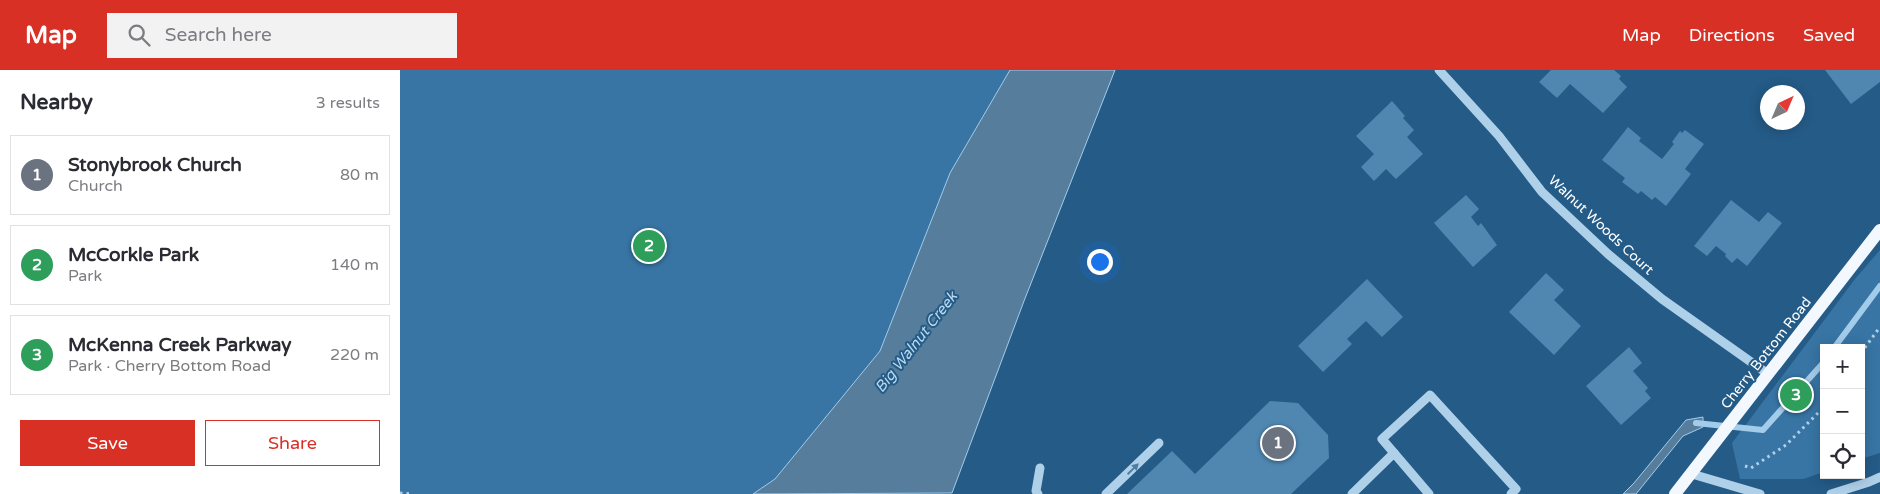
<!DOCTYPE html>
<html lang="en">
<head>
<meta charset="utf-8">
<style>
  body { margin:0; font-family:"Varela Round",sans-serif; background:#f2f2f3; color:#2b2b33 }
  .controls { position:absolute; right:15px; bottom:15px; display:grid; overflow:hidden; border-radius:0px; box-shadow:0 2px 12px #0003 }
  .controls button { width:45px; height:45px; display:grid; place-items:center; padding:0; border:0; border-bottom:1px solid #e1e1e2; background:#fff; color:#2b2b33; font:25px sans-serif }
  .compass { position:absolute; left:1360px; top:15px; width:45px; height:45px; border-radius:50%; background:#fff; box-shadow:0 2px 12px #0003; rotate:44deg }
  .you { position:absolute; left:699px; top:191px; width:18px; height:18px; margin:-12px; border:4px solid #fff; border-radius:50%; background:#1a73e8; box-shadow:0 0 0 8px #1a73e833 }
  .badge { display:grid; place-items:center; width:32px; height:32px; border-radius:50%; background:#d93025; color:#fff; font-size:16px; font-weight:700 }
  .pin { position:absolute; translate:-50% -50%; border:2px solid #fff; box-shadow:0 1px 5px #0006 }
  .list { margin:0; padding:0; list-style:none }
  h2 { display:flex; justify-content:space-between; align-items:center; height:65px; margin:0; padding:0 20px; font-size:21px }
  h2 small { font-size:16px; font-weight:400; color:#7c7c81 }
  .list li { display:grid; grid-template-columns:32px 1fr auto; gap:15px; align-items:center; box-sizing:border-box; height:80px; margin:0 10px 10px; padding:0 10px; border:1px solid #e1e1e2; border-radius:0px }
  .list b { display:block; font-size:19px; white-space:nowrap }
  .list p { margin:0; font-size:16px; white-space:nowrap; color:#7c7c81 }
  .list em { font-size:16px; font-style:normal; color:#7c7c81 }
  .actions { display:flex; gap:10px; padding:15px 20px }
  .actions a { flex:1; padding:11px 0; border:1px solid #d93025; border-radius:0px; text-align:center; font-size:18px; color:#d93025 }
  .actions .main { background:#d93025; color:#fff }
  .icon { flex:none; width:28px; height:28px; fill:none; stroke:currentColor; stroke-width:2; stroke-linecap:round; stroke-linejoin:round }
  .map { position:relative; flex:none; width:1480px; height:424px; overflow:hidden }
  header { display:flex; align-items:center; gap:30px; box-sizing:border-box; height:70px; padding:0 25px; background:#d93025; color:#fff }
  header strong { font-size:24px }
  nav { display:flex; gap:28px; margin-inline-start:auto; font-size:18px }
  .search { width:350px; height:45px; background:#f2f2f3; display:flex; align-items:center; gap:12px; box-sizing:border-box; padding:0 18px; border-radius:0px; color:#7c7c81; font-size:19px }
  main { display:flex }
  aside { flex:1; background:#fff }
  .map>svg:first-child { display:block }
  .green { fill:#3875a4 }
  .water { fill:#567d9b; stroke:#a3ccea }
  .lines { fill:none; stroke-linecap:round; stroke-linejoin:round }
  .stream { stroke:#a3ccea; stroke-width:6 }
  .building { fill:#5087b1 }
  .path { stroke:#afd0e9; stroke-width:3; stroke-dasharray:2.5 4; stroke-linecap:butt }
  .minor { stroke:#afd0e9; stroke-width:9 }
  .major { stroke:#f2f8fe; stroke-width:12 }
  .oneway { fill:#4e7ea4 }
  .labels { text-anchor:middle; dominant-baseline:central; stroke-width:4; stroke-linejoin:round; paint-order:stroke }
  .street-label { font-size:14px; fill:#fff; stroke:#245b87 }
  .water-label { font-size:15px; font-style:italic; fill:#bbdaf0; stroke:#245b87 }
</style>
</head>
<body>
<header>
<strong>Map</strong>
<div class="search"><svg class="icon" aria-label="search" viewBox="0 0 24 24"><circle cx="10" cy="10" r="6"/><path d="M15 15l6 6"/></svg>Search here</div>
<nav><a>Map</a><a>Directions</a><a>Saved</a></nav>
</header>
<main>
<aside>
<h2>Nearby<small>3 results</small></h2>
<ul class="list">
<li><span class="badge" style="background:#6b7280">1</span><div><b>Stonybrook Church</b><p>Church</p></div><em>80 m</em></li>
<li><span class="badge" style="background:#2e9e5b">2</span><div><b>McCorkle Park</b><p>Park</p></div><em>140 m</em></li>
<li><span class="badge" style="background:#2e9e5b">3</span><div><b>McKenna Creek Parkway</b><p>Park · Cherry Bottom Road</p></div><em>220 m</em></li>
</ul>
<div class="actions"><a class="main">Save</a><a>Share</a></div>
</aside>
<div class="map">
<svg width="1480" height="424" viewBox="0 0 1480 424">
  <rect width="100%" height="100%" fill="#245b87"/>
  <g class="green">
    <polygon points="0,0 610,0 550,103 480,281 375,409 353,424 0,424"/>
    <polygon points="1480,180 1480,383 1461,389 1461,278 1424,278 1424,402 1403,409 1340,409 1332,373 1455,209"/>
  </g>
  <g class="water">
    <polygon points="610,0 715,0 624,231 552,423 353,424 375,409 480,281 550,103"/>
    <polygon points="1303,347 1303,357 1283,366 1236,424 1223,424 1234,413 1286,350"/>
  </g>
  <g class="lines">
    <g class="stream">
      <polyline points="1434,278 1480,216"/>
      <polyline points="1296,353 1363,360 1424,292"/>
    </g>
  </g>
  <g class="building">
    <polygon points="1151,0 1214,0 1221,6 1219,9 1227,17 1203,43 1170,14 1157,28 1139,12"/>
    <polygon points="1425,0 1480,0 1480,12 1451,34"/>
    <polygon points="992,31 1005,46 1003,48 1014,60 1007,67 1023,84 996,109 986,99 974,111 961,97 974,84 956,66"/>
    <polygon points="1228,57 1241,68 1239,71 1262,89 1274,74 1272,72 1280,61 1282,63 1285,60 1304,74 1285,99 1291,104 1266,136 1255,127 1252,130 1241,121 1238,124 1222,112 1225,108 1202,90"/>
    <polygon points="1066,125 1079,139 1071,147 1078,156 1081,153 1097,175 1073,197 1034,153"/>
    <polygon points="1331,130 1359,152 1368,142 1382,153 1347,196 1337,188 1332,193 1325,186 1326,184 1316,176 1307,186 1294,176"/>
    <polygon points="1146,203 1164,220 1154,230 1181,256 1154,285 1109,242"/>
    <polygon points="967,209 1003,247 982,267 966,251 947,269 952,274 923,302 898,276"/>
    <polygon points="1229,277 1242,293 1233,301 1248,318 1245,321 1251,328 1221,355 1186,316"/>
    <polygon points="870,331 898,333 928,365 929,388 891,424 727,424 772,381 795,404"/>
  </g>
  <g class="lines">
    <g class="path">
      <polyline points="1461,283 1480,257"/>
      <polyline points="1345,396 1351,398 1386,375 1424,337"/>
      <polyline points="0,423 12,424"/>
    </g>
    <g class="minor">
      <polyline points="1039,0 1099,66 1142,122 1208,184 1262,229 1368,304"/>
      <polyline points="994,383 982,369 1030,325 1116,419 1111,424"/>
      <polyline points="1292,404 1360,424"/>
      <polyline points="638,424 636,421 640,398"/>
      <polyline points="706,424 759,373"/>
      <polyline points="952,424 994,383 1029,424"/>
      <polyline points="1431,424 1469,412 1480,407"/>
    </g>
    <polyline class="major" points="1275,424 1480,160"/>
  </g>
  <defs><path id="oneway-solid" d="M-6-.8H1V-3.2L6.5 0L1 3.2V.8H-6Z" transform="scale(1.25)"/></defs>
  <use class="oneway" href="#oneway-solid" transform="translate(733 399) rotate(-44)"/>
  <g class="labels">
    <g class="street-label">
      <text transform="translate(1201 155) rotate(43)">Walnut Woods Court</text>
      <text transform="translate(1366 283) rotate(-52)">Cherry Bottom Road</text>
    </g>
    <g class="water-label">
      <text transform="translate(516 272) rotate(-52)">Big Walnut Creek</text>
    </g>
  </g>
</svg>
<div class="controls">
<button>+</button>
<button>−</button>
<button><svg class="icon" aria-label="locate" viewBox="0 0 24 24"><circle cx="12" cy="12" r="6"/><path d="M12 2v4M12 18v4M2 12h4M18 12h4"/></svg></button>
</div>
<svg class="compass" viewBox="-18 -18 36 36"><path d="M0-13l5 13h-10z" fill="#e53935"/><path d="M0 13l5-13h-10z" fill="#7c7c81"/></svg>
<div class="you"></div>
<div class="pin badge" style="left:878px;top:373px;background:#6b7280">1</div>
<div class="pin badge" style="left:249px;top:176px;background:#2e9e5b">2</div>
<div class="pin badge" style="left:1396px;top:325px;background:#2e9e5b">3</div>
</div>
</main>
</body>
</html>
